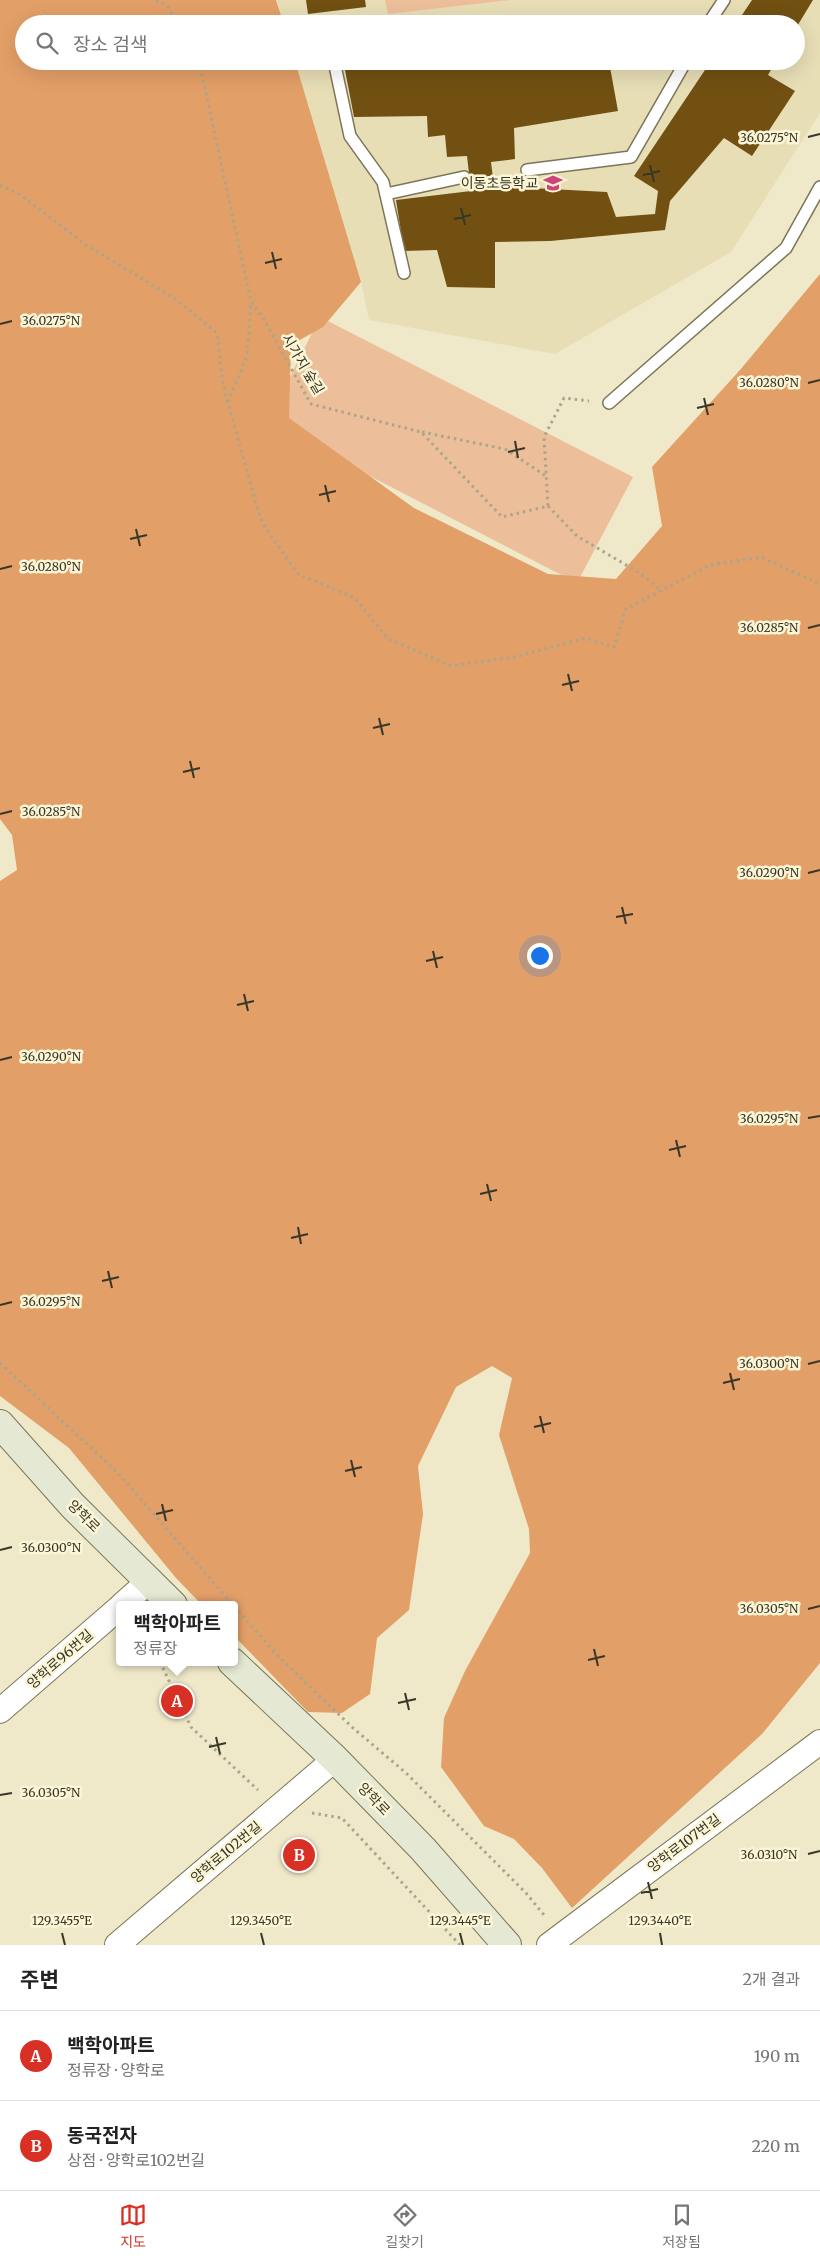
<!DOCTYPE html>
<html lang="ko">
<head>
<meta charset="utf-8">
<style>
  body { margin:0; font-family:Merriweather,"Noto Sans KR",serif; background:#f6f6f6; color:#222 }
  .you { position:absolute; left:539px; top:955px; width:18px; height:18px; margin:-12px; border:4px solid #fff; border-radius:50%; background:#1a73e8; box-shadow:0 0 0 8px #1a73e833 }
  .badge { display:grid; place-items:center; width:32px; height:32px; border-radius:50%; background:#d93025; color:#fff; font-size:16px; font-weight:700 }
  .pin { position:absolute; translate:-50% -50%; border:2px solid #fff; box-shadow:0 1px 5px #0006 }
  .popup { position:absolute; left:116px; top:1601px; width:122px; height:65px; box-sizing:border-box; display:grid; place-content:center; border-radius:5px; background:#fff; filter:drop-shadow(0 1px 4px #0005); font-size:16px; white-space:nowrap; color:#767676 }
  .popup b { font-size:19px; color:#222 }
  .popup::after { content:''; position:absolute; left:50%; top:100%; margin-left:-10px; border:10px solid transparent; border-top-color:#fff }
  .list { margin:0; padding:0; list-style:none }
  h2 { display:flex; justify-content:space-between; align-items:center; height:65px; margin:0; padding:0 20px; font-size:21px }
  h2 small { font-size:16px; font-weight:400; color:#767676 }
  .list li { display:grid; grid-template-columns:32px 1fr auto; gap:15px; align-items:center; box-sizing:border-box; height:90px; padding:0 20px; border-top:1px solid #e0e0e0 }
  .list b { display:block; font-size:19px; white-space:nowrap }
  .list p { margin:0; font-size:16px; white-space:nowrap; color:#767676 }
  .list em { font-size:16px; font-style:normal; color:#767676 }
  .icon { flex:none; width:28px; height:28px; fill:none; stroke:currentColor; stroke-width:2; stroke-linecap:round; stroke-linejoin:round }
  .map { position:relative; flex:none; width:820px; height:1945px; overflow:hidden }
  .search { position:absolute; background:#fff; box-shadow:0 5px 20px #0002; left:15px; right:15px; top:15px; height:55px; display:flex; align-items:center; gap:12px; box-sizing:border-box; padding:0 18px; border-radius:28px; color:#767676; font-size:19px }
  .sheet { height:245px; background:#fff }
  nav { display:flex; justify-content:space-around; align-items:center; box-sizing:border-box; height:70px; border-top:1px solid #e0e0e0; background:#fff; font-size:14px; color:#767676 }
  nav a { display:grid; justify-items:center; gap:2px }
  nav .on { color:#d93025 }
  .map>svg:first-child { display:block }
  .built { fill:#e7deb6 }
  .green { fill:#edbe9a }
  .forest { fill:#e39f68 }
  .building { fill:#715012 }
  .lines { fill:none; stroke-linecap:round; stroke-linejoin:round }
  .lane-casing { stroke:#7c7558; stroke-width:14 }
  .street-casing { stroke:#7c7558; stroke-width:26 }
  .secondary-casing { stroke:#7c7558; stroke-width:30 }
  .path { stroke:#aaa58c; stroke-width:3; stroke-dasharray:2.5 4; stroke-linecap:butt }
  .lane { stroke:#fff; stroke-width:11 }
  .street { stroke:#fff; stroke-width:24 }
  .secondary { stroke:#e5e9d3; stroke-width:28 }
  .ticks { fill:none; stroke:#383629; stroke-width:2 }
  .labels { text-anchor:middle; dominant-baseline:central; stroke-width:5; stroke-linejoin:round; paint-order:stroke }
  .poi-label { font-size:14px; fill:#383629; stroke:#fdf6d6; text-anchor:end }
  .street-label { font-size:14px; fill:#383629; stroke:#fdf6d6 }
  .ticks-label { font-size:12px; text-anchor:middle; fill:#383629; stroke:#fdf6d6; stroke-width:5; stroke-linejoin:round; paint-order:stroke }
</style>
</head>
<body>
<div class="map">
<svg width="820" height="1945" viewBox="0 0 820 1945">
  <rect width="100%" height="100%" fill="#f0e9c9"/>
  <polygon class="built" points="277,0 820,0 820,113 731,252 555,354 369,320 361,282 295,61 796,61 796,24 284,24"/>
  <g class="green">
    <polygon points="385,0 510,0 388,14"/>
    <polygon points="320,317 633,477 577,583 267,423"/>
  </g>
  <polygon class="forest" points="0,0 276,0 284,24 24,24 24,61 295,61 361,282 323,327 291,345 289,418 414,508 548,574 616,579 662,526 652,467 740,370 820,274 820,1663 762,1734 572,1908 542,1868 514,1839 484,1826 441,1767 444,1718 465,1671 530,1553 529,1529 499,1435 512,1378 492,1366 456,1387 418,1466 423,1514 409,1610 377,1638 370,1694 342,1713 308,1712 235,1637 234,1605 202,1605 176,1578 69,1448 0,1396 0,881 17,870 12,835 0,819"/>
  <g class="building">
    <polygon points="306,0 365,0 366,7 308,14"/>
    <polygon points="752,0 813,0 796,28 796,24 736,24"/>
    <polygon points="476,61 593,61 596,69 610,67 618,111 514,128 515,159 491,162 494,186 607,192 616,217 655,214 658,191 634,176 711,61 776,61 768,75 795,91 752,156 724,138 670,201 665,230 550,241 495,242 495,288 447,287 437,250 404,251 396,200 471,191 467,156 447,157 445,135 428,137 427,116 354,117 345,70"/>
  </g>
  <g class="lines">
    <g class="lane-casing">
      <g id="lane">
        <polyline points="708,24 724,0"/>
        <polyline points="334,61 350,136 383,182 404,273"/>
        <polyline points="527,170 631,157 686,61"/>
        <polyline points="386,194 464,177"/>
        <polyline points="609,403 786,248 820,187"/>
      </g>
    </g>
    <g class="street-casing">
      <g id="street">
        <polyline points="122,1605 149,1581"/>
        <polyline points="0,1711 120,1607"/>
        <polyline points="117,1945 335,1759"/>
        <polyline points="549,1945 820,1742"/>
      </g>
    </g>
    <g class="secondary-casing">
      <g id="secondary">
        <polyline points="0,1424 73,1506 173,1605"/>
        <polyline points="232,1662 335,1759 423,1849 507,1945"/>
      </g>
    </g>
    <g class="path">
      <polyline points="156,0 167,6 178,24"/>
      <polyline points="199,61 251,302 263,318 311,404 421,432 502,517 548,506 544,437 564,398 589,401"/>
      <polyline points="0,185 22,196 86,245 174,298 217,333 223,385 256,503 263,524 298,574 355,598 387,638 451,666 515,657 585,638 614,647 626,609 710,565 761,557 820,584"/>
      <polyline points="228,402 247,356 251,302"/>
      <polyline points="422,432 505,449 546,476"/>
      <polyline points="548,506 577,536 638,572 662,591"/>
      <polyline points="0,1363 118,1473 233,1605"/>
      <polyline points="234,1606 277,1655 353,1728 406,1773 526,1893 544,1915"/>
      <polyline points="160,1662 191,1727 258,1790"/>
      <polyline points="312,1813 342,1818 460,1945"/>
    </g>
    <use href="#lane" class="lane"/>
    <use href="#street" class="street"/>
    <use href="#secondary" class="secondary"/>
  </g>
  <path class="ticks" d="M808 137 820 134M650 165 654 182M643 175 660 171M461 208 465 225M454 219 471 215M272 252 276 269M265 263 282 259M0 324 12 321M808 383 820 380M704 398 708 415M697 408 714 404M515 441 518 458M508 452 525 448M325 485 329 502M319 495 336 491M136 529 140 546M130 539 147 535M0 569 12 566M808 628 820 625M568 674 572 691M562 685 579 681M379 718 383 735M373 728 390 724M190 761 194 778M183 772 200 768M0 814 12 811M808 873 820 870M622 907 626 924M616 917 633 914M433 951 437 968M426 961 443 957M244 994 248 1011M237 1005 254 1001M0 1060 12 1057M808 1118 820 1116M676 1140 680 1157M669 1150 686 1146M487 1184 491 1201M480 1194 497 1190M298 1227 301 1244M291 1238 308 1234M108 1271 112 1288M102 1281 119 1277M0 1305 12 1302M808 1364 820 1361M730 1373 734 1390M723 1383 740 1379M540 1416 544 1433M534 1427 551 1423M351 1460 355 1477M345 1471 362 1467M162 1504 166 1521M156 1514 173 1510M0 1550 12 1547M808 1609 820 1606M594 1649 598 1666M588 1660 605 1656M405 1693 409 1710M398 1703 416 1699M216 1737 220 1754M209 1747 226 1743M0 1795 12 1793M808 1854 820 1851M648 1882 652 1899M641 1893 658 1889M62 1933 65 1945M261 1933 264 1945M460 1933 463 1945M660 1933 662 1945"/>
  <defs>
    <g id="school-bare" transform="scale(1.5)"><path d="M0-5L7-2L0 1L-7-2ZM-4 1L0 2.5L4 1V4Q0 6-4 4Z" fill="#d04578" stroke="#fdf6d6" stroke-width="2.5" paint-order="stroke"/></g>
  </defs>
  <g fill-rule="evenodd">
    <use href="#school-bare" x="553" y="183"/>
  </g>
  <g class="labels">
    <g class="poi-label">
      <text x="538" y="183">이동초등학교</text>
    </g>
    <g class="street-label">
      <text transform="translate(303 364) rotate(59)">시가지 숲길</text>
      <text transform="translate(84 1516) rotate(45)">양학로</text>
      <text transform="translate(60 1659) rotate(-41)">양학로96번길</text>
      <text transform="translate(374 1799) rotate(46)">양학로</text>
      <text transform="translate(684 1843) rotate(-37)">양학로107번길</text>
      <text transform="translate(226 1852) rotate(-40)">양학로102번길</text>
    </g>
  </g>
  <g class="ticks-label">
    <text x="769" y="142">36.0275°N</text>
    <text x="51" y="325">36.0275°N</text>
    <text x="769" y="387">36.0280°N</text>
    <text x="51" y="571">36.0280°N</text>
    <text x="769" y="632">36.0285°N</text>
    <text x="51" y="816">36.0285°N</text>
    <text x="769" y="877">36.0290°N</text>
    <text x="51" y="1061">36.0290°N</text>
    <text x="769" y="1123">36.0295°N</text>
    <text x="51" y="1306">36.0295°N</text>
    <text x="769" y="1368">36.0300°N</text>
    <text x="51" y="1552">36.0300°N</text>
    <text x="769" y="1613">36.0305°N</text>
    <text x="51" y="1797">36.0305°N</text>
    <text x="769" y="1859">36.0310°N</text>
    <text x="62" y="1925">129.3455°E</text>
    <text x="261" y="1925">129.3450°E</text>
    <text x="460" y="1925">129.3445°E</text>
    <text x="660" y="1925">129.3440°E</text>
  </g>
</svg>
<div class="you"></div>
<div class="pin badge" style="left:177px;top:1701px">A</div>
<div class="popup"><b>백학아파트</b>정류장</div>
<div class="pin badge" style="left:299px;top:1855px">B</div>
<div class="search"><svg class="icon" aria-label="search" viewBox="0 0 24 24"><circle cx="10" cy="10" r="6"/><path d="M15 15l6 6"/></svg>장소 검색</div>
</div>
<section class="sheet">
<h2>주변<small>2개 결과</small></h2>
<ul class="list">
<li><span class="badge">A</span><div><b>백학아파트</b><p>정류장 · 양학로</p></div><em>190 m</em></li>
<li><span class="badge">B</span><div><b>동국전자</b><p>상점 · 양학로102번길</p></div><em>220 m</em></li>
</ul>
</section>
<nav>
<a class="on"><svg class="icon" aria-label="map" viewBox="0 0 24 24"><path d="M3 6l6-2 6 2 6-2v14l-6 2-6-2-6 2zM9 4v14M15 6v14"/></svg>지도</a>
<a><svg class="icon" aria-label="directions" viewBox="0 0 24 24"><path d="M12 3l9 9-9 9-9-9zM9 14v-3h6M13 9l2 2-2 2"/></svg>길찾기</a>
<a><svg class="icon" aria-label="saved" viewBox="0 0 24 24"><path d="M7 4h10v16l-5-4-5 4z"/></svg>저장됨</a>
</nav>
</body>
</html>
